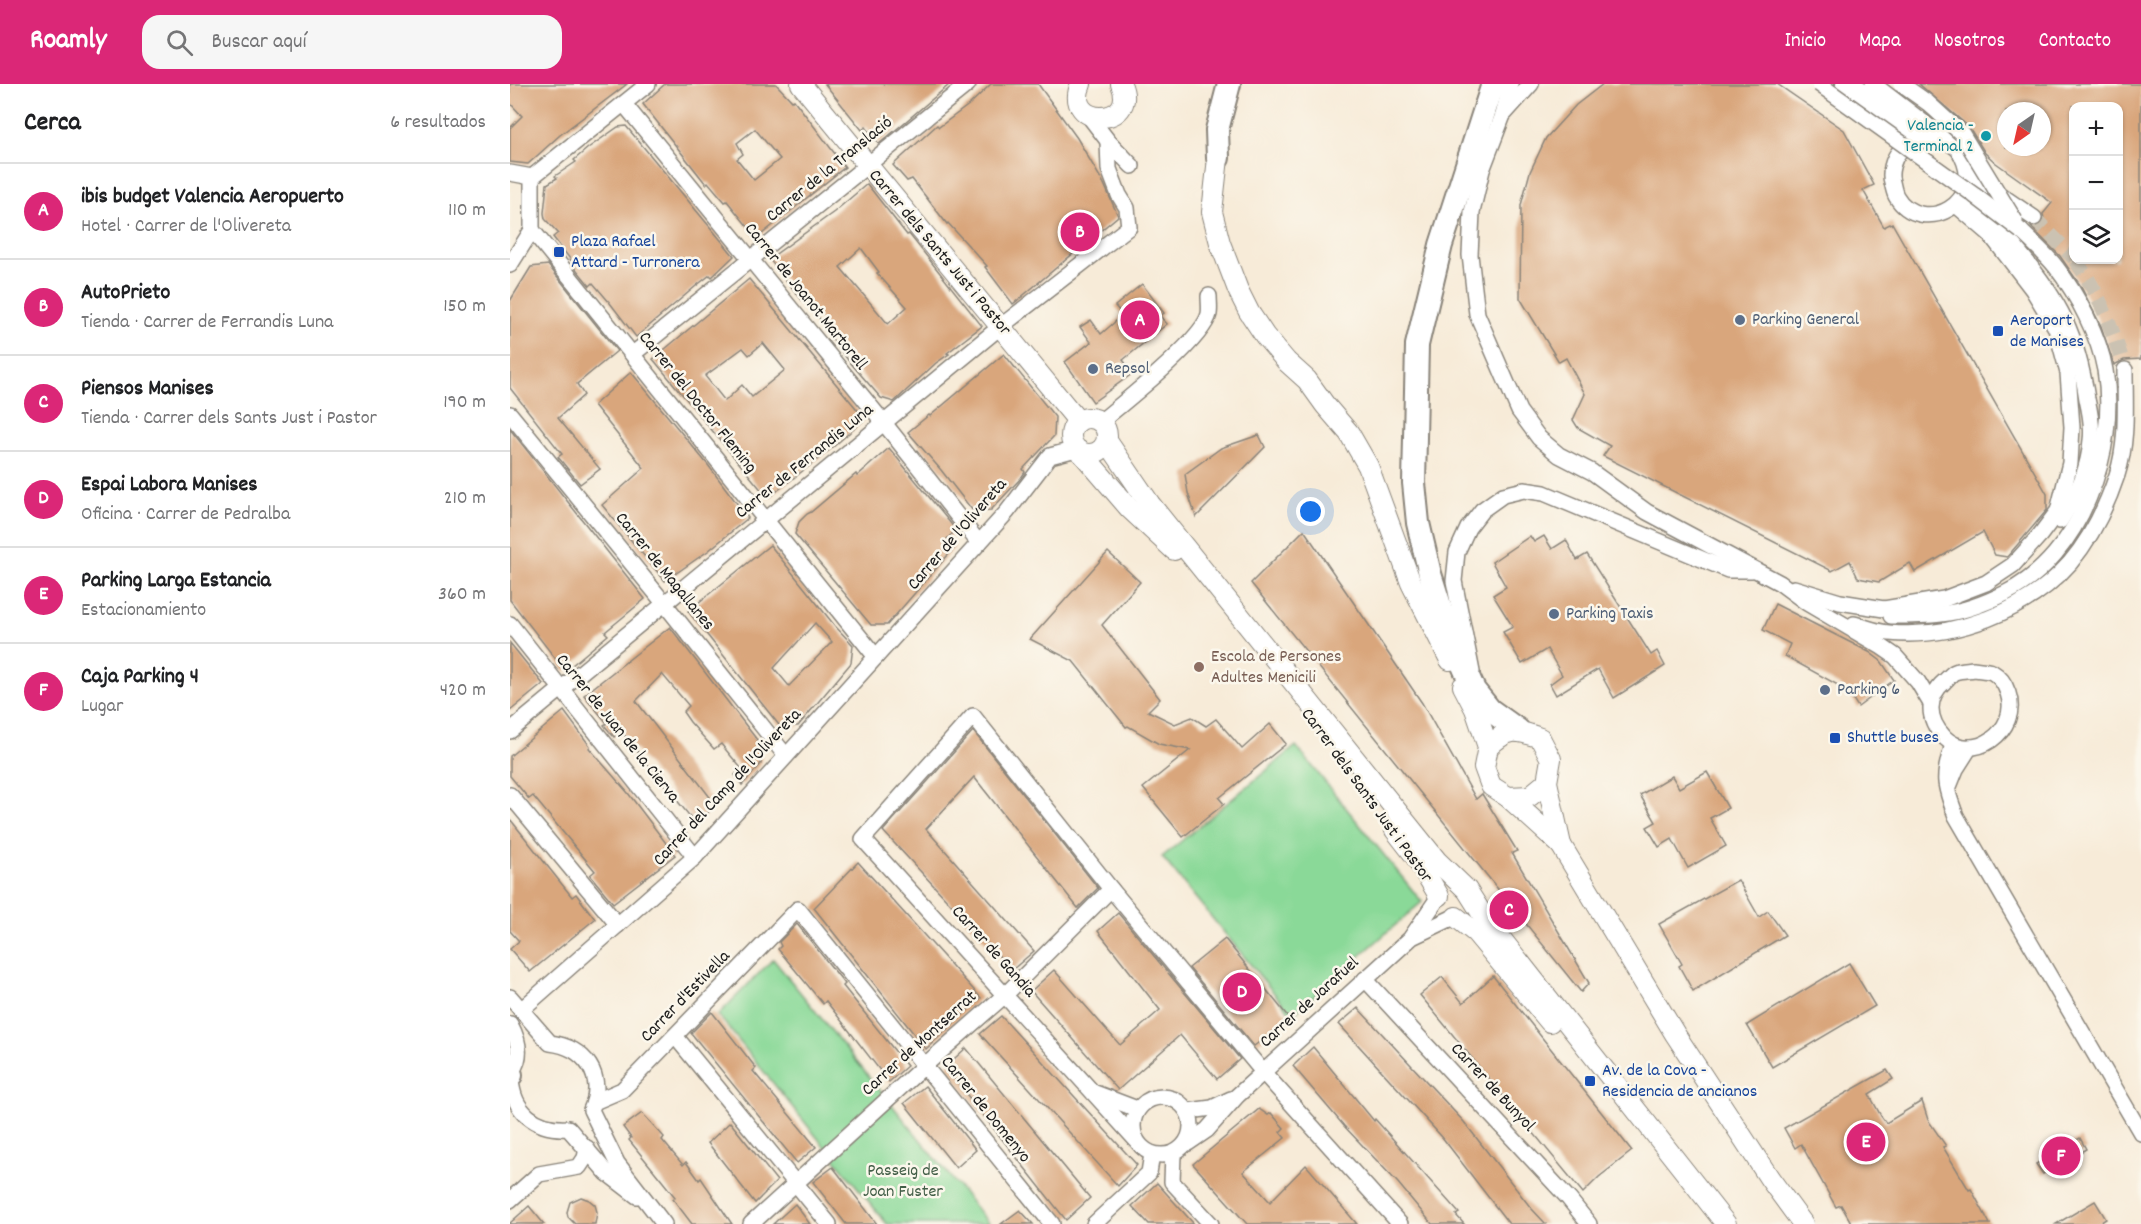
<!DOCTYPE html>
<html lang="es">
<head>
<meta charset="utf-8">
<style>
  body { margin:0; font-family:Dekko,sans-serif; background:#f6f6f6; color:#202124 }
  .controls { position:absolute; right:18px; top:18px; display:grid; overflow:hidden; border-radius:12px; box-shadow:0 2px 4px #0004 }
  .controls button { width:54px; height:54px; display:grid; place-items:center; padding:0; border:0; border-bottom:2px solid #e0e0e0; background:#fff; color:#202124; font:30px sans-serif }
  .compass { position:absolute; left:1487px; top:18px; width:54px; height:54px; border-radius:50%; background:#fff; box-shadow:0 2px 4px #0004; rotate:214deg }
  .you { position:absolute; left:801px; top:428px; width:21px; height:21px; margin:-15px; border:4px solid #fff; border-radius:50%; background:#1a73e8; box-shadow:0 0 0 9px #1a73e833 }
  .badge { display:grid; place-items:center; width:39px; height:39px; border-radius:50%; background:#db2777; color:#fff; font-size:20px; font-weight:700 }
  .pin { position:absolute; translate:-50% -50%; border:3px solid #fff; box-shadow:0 2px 6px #0006 }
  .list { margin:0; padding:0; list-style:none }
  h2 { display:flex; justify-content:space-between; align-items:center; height:78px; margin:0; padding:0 24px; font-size:26px }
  h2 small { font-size:20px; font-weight:400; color:#757577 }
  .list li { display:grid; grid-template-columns:39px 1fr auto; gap:18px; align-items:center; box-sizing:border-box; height:96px; padding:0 24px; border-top:2px solid #e0e0e0 }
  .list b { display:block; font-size:22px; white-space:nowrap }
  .list p { margin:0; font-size:20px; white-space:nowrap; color:#757577 }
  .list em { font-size:20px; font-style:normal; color:#757577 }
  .icon { flex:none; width:33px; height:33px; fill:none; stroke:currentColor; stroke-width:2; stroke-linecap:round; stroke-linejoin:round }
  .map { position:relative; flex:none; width:1631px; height:1140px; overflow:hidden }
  header { display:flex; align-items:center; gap:36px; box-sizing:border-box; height:84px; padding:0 30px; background:#db2777; color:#fff }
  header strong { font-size:28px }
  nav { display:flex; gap:33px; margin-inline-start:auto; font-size:21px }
  .search { width:420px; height:54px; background:#f6f6f6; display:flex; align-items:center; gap:15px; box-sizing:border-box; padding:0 21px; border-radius:18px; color:#757577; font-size:22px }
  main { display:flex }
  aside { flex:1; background:#fff }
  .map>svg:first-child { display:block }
  .green { fill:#8ad998; stroke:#537a5a; stroke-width:1.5 }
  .building { fill:#d9a67c; fill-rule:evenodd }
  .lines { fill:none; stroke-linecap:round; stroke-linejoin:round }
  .minor-tunnel { stroke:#cbc2b2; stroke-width:15; stroke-dasharray:15 8; stroke-linecap:butt }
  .minor-casing { stroke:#8a847a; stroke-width:18 }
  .major-casing { stroke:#8a847a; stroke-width:22 }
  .highway-casing { stroke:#8a847a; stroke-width:26 }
  .minor { stroke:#fff; stroke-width:15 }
  .major { stroke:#fff; stroke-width:20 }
  .highway { stroke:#fff; stroke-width:22 }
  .minor-bridge-casing { stroke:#8a847a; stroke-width:18; stroke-linecap:butt }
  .minor-bridge { stroke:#fff; stroke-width:15 }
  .culture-dot { fill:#0f9aa8; stroke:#fbf7ec; stroke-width:2 }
  .transit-dot { fill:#1a4fb4; stroke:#fbf7ec; stroke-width:2 }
  .service-dot { fill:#5c6f8a; stroke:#fbf7ec; stroke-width:2 }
  .education-dot { fill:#8d6e63; stroke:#fbf7ec; stroke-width:2 }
  .labels { text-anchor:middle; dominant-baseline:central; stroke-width:5; stroke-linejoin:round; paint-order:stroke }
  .culture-label { font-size:18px; fill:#0d838f; stroke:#fbf7ec; text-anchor:end }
  .street-label { font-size:18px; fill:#1c1c1c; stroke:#fbf7ec }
  .transit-label { font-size:18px; fill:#164399; stroke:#fbf7ec; text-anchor:start }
  .service-label { font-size:18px; fill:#4e5e75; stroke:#fbf7ec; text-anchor:start }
  .education-label { font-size:18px; fill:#785e54; stroke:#fbf7ec; text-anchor:start }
  .park-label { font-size:18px; fill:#425e47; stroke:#fbf7ec }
</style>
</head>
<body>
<header>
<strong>Roamly</strong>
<div class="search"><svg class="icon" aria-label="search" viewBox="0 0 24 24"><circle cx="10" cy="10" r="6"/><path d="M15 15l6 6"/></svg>Buscar aquí</div>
<nav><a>Inicio</a><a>Mapa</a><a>Nosotros</a><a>Contacto</a></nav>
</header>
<main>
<aside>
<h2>Cerca<small>6 resultados</small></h2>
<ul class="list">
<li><span class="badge">A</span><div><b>ibis budget Valencia Aeropuerto</b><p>Hotel · Carrer de l'Olivereta</p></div><em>110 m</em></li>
<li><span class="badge">B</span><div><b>AutoPrieto</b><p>Tienda · Carrer de Ferrandis Luna</p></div><em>150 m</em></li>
<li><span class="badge">C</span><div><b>Piensos Manises</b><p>Tienda · Carrer dels Sants Just i Pastor</p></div><em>190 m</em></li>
<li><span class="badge">D</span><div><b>Espai Labora Manises</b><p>Oficina · Carrer de Pedralba</p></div><em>210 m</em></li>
<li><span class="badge">E</span><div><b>Parking Larga Estancia</b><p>Estacionamiento</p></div><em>360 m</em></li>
<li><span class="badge">F</span><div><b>Caja Parking 4</b><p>Lugar</p></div><em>420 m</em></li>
</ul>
</aside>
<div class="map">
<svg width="1631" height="1140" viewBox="0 0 1631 1140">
  <rect width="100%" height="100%" fill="#fbf7ec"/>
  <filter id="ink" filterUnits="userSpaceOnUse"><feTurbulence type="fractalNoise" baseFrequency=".0167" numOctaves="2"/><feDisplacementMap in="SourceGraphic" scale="12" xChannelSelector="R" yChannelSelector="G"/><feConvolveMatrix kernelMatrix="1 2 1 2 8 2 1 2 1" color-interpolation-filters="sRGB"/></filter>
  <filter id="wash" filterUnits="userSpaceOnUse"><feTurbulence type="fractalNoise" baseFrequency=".008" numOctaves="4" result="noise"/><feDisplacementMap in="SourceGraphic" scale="24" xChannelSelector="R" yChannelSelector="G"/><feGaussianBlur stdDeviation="1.35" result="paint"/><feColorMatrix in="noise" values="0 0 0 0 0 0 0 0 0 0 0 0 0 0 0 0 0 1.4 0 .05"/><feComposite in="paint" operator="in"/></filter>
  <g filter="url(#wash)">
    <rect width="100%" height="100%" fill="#f7ebd8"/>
    <g class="green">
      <polygon points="786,662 912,818 782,931 652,773"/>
      <polygon points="263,875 479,1140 377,1140 208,931"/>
    </g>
    <g id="blocks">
      <g class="building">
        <polygon points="0,0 117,0 50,51 18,80 0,78 0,44 12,32 0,19"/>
        <path d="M155 0H266L282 17 284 16 335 83 247 154 217 117 215 118 198 98 196 100 133 20ZM245 45 270 75 244 96 227 75 233 70 227 59Z"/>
        <polygon points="315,0 440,0 369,60 356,43 352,46"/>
        <polygon points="481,0 528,0 567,54 594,100 608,132 503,220 475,183 477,182 438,139 437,140 402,95 397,97 383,81 427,41 429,43 460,20"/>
        <polygon points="1093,0 1267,0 1334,46 1364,101 1353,106 1374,143 1382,139 1537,410 1537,426 1497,473 1485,471 1473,448 1405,488 1400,479 1369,498 1348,494 1340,477 1322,487 1093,372 1100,362 1068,344 1063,336 1075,310 1056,274 1049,278 1010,214 1011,121 1020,88 1036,54 1066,21"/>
        <path d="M1409 0H1631V275L1614 276 1604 281 1591 242 1570 201 1550 172 1521 143H1528L1532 140 1534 135 1533 130 1542 119 1486 79 1475 69 1459 43ZM1563 22H1608V176H1563ZM1496 27H1532V63H1496Z"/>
        <polygon points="116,42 224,172 202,193 200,191 186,202 126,253 100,219 83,199 80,202 62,180 64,180 43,153 48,149 35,135 34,129 37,100 47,94 45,92 66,78 64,76 78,64 108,43"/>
        <path d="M357 100 397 151 399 150 472 242 437 269 439 270 426 279 384 318 371 314 338 276 316 247 318 245 293 214 292 216 259 175 324 128ZM351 164 369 188 367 189 397 223 378 240 330 183Z"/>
        <polygon points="38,181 107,267 67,300 74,311 48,334 90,385 70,400 48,373 52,370 0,304 0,217 21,183"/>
        <path d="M239 195 355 335 322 364 258 414 143 275ZM253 259 275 286 242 313 232 301 215 317 195 292 233 264 239 271Z"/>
        <polygon points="632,200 654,229 650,232 657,240 613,276 623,289 583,318 555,278 581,258 570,243 581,236 591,250 613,231 605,222"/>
        <polygon points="494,270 545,333 544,352 513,385 515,388 511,394 481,426 463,427 431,386 398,348 419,331 420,332"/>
        <polygon points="121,288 198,381 238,434 198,467 155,497 92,421 134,384 84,321"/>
        <polygon points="0,345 135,515 95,548 98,551 55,587 0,516"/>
        <polygon points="749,351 755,363 686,433 678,409 675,390 711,364"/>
        <polygon points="379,364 446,446 437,455 445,463 377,541 361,541 285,450 289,438 297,430 301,428 346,390 347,392"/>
        <polygon points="794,446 912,619 966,715 972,710 1007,767 1002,769 1079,899 1071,908 741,499"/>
        <polygon points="1020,452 1024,458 1034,452 1042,465 1056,456 1067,476 1077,470 1141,571 1147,567 1155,582 1104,614 1088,585 1046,611 1040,600 1052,591 1037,565 1012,580 993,548 1003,543 983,511 996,503 982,478"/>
        <path d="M260 461 325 542 343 561 341 579 288 642 269 641 178 527ZM305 539 322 558 279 602 264 584Z"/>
        <polygon points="598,468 630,498 592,541 650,615 638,627 665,640 682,633 696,642 706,635 732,665 760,640 776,660 709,714 714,720 673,753 633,704 680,666 649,660 618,642 616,643 563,577 520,555"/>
        <polygon points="1265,520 1359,568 1371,577 1384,596 1348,623 1337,606 1275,572 1280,560 1253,546"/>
        <polygon points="160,543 251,661 251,680 232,701 225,691 231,684 211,660 204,665 180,638 173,628 179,622 152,590 126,617 206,721 186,740 111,647 104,653 94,641 97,639 74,611"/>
        <polygon points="0,559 33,600 0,627"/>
        <polygon points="54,627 80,662 79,664 118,709 165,771 103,819 80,791 85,787 23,712 19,715 0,692 0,672"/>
        <polygon points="463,647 588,804 568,824 464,693 416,745 524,867 502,886 373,747"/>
        <polygon points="1197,688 1218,724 1200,734 1216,762 1178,784 1162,755 1149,763 1137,743 1146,738 1130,711 1162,692 1169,704"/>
        <polygon points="0,735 62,813 66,810 85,835 20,888 0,865 9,857 0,847"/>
        <polygon points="348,778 471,914 416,965 304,824"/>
        <polygon points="1228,796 1249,833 1258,827 1275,851 1183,907 1169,882 1172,880 1149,840"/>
        <polygon points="608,829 730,975 707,995 670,951 608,1006 521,907 544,886 610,961 650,926 588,847"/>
        <polygon points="287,840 335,900 333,902 397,982 379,998 316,917 313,920 268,865 271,862 269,858"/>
        <polygon points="715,855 780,935 744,962 679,884"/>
        <polygon points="1339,879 1365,922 1262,983 1237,941"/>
        <polygon points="983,892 1122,1067 1089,1093 1073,1109 910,911 932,893 953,919"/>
        <polygon points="848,924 954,1038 1021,1124 1036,1140 999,1140 932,1053 829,940"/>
        <polygon points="202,928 246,984 243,987 306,1063 287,1079 181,949"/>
        <polygon points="491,932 627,1081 608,1102 470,950"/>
        <polygon points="803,963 864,1037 865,1035 949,1129 946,1131 954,1140 922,1140 888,1099 834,1042 783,982"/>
        <polygon points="456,964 580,1114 556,1136 435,983"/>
        <polygon points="1377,986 1383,995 1359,1010 1371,1032 1376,1039 1412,1017 1418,1036 1436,1062 1433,1063 1459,1106 1461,1105 1480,1140 1342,1140 1331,1121 1326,1123 1291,1060 1285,1064 1274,1044"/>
        <polygon points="415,1002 466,1066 446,1084 394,1019"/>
        <polygon points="749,1025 758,1031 761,1029 774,1044 770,1048 775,1054 733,1088 760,1118 796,1081 847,1140 737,1140 683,1080"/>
        <polygon points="132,1029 154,1053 152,1056 173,1081 176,1078 189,1096 191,1094 222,1140 182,1140 163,1115 165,1113 153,1098 119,1056 121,1054 113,1043"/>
        <polygon points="220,1038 267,1097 245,1119 198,1059"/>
        <polygon points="1570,1054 1576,1065 1533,1090 1526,1080"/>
        <polygon points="323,1083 367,1140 336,1140 303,1098"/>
        <polygon points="647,1099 684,1140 639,1140 622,1122"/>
        <polygon points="71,1113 79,1116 85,1121 87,1128 85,1140 65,1140 58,1133 57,1128 60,1118"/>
        <polygon points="1585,1117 1596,1135 1588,1140 1546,1140"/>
        <polygon points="285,1120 300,1140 263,1140"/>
        <polygon points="19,1122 34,1140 0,1140 0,1139"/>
        <polygon points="510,1126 523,1140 491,1140"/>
      </g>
    </g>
  </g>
  <g filter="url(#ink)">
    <use href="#blocks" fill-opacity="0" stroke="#8a847a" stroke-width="1.5"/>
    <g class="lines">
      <g class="minor-tunnel">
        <polyline points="1524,134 1564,174"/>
        <path d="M1565 176C1590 209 1603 247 1615 286"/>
      </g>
      <g class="minor-casing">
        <g id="minor">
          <polyline points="1001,0 993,31 972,86 962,128 960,171 967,230 1009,327 1029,354 1049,371 1082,388 1137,428 1270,499 1297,519 1372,563 1385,572 1408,598 1420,618"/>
          <path d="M1363 0 1448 65C1483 120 1410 154 1386 112 1384 108 1383 102 1382 98 1379 89 1383 75 1389 68 1404 53 1415 52 1435 56"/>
          <polyline points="114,20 374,339 469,459"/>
          <polyline points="575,27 598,57 622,82"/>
          <polyline points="995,29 1021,0"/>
          <polyline points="0,89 22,93"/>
          <polyline points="1458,89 1524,134"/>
          <polyline points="22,93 138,0"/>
          <path d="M1456 115C1477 130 1492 147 1508 167 1550 217 1567 250 1577 315 1580 328 1583 342 1581 356 1579 384 1566 413 1550 437"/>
          <polyline points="22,146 366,573"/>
          <polyline points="0,181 22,146 22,93"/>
          <polyline points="123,270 458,0"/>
          <polyline points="0,330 154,519 276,672"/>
          <path d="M590 338C613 319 693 256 699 230 700 225 699 217 699 212"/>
          <polyline points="1284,504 1330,518 1374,525 1434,515 1476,499 1503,481 1530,451 1548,427 1560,379 1562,343 1558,289 1546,244 1523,206 1480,150 1446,121"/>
          <path d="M1381 532C1397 532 1414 532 1431 530 1452 528 1476 519 1496 509 1571 472 1609 365 1595 286 1589 252 1567 210 1546 183 1536 170 1523 159 1511 147"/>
          <polyline points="0,540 185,773"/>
          <path d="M1344 540C1355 543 1367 548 1379 549 1444 555 1517 528 1560 479 1581 454 1597 421 1607 391 1618 357 1615 321 1615 286"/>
          <path d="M1464 585C1469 586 1477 586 1482 588 1491 593 1495 600 1498 609 1511 647 1462 681 1434 653 1417 635 1416 613 1435 597 1438 594 1442 589 1445 588 1451 586 1458 586 1464 585Z"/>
          <polyline points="962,588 944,497 947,468 958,444 972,426 993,411 1014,406 1034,409 1218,486 1242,486"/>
          <polyline points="0,647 490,243 619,143 617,124 609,111 599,85 598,57"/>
          <path d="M1443 661C1432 693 1434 701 1446 732L1631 1049"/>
          <polyline points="1438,705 1446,685 1460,663"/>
          <polyline points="0,711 108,841"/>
          <polyline points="902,853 944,833"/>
          <polyline points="855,895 1059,1115 1079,1140"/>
          <path d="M0 913 40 959C75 963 96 992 81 1026L107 1079 154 1140"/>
          <polyline points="11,926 185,773 497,428 540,372 566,365"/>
          <path d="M0 940C6 951 11 964 7 977 5 983 1 988 1 995 3 1028 26 1046 58 1044L97 1089 127 1112"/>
          <polyline points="165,952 319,1140"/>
          <polyline points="585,1009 627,1025"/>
          <circle cx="652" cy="1042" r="29"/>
          <polyline points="84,1018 112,1006 288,825 542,1140"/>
          <polyline points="679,1027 702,1024 721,1015"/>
          <polyline points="626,1056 353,755 463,632 601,805 753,988 890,1140"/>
          <polyline points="678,1059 697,1046 727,1012 900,855 928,814"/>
          <polyline points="663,1070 662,1098 701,1140"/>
          <polyline points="0,1116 29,1090 69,1083 75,1074 77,1064"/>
          <polyline points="241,1140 414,982 495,911 601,805"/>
          <polyline points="584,1140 639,1089 642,1070"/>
        </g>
      </g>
      <g class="major-casing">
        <g id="major">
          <polyline points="291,0 568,337"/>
          <path d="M571 0C552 44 630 44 611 0"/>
          <polyline points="708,74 702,128 710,159 728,206 739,228 755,252 777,278 797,296 815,321 839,349 858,382 901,499 940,576"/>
          <circle cx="579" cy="352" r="18"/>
          <polyline points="597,357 640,420 927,777 957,806 974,833 1216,1140"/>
          <polyline points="571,368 620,425 664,466"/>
          <polyline points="953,602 965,625 978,663 974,683 981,702 998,713 1051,761 1165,950 1260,1095 1293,1140"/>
          <path d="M978 663C998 644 1005 645 1030 654L1041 675 1037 698 1051 761"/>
          <polyline points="998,713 1020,712 1037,698"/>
          <polyline points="885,746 906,773 929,812"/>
          <polyline points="946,833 966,849 1040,938"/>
        </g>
      </g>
      <g class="highway-casing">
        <g id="highway">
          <polyline points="983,0 931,161 907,261 904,399 908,439 920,490 939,550 964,606 980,626 1008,646"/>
          <polyline points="1337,0 1418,53"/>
          <polyline points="708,74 707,46 719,0"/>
          <polyline points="0,992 1,991"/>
        </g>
      </g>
      <use href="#minor" class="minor"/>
      <use href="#major" class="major"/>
      <use href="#highway" class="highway"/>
      <g class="minor-bridge-casing">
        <g id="minor-bridge">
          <polyline points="1309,0 1464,111 1511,147"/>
          <polyline points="1391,0 1418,19 1452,50 1505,137"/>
        </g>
      </g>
      <use href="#minor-bridge" class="minor-bridge"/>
    </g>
  </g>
  <circle class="culture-dot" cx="1476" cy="52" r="6"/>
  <g class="transit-dot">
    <rect x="43" y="162" width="12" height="12" rx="3"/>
    <rect x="1482" y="241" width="12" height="12" rx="3"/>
    <rect x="1319" y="648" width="12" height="12" rx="3"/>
    <rect x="1074" y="991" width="12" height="12" rx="3"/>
  </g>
  <g class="service-dot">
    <circle cx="1230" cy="236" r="6"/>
    <circle cx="583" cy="285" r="6"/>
    <circle cx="1044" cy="530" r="6"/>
    <circle cx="1315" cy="606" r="6"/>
  </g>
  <circle class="education-dot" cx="689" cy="583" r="6"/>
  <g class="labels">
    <g class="culture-label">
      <text x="1464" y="42">Valencia -<tspan x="1464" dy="21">Terminal 2</tspan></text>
    </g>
    <g class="street-label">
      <text transform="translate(320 86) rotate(-39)">Carrer de la Translació</text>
      <text transform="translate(429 169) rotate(50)">Carrer dels Sants Just i Pastor</text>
      <text transform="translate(295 213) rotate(51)">Carrer de Joanot Martorell</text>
      <text transform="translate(187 319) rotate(51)">Carrer del Doctor Fleming</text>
      <text transform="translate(295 378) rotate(-39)">Carrer de Ferrandis Luna</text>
      <text transform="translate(448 451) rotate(-49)">Carrer de l'Olivereta</text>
      <text transform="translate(154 488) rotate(51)">Carrer de Magallanes</text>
      <text transform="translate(107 645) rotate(51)">Carrer de Juan de la Cierva</text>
      <text transform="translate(218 704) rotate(-47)">Carrer del Camp de l'Olivereta</text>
      <text transform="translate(856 712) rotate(54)">Carrer dels Sants Just i Pastor</text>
      <text transform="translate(483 868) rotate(48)">Carrer de Gandia</text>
      <text transform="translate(176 913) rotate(-46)">Carrer d'Estivella</text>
      <text transform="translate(800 919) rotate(-42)">Carrer de Jarafuel</text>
      <text transform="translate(410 960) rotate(-42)">Carrer de Montserrat</text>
      <text transform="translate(982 1004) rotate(47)">Carrer de Bunyol</text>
      <text transform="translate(475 1026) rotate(51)">Carrer de Domenyo</text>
    </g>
    <g class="transit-label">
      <text x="61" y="158">Plaza Rafael<tspan x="61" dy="21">Attard - Turronera</tspan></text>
      <text x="1500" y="237">Aeroport<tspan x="1500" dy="21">de Manises</tspan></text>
      <text x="1337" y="654">Shuttle buses</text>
      <text x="1092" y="987">Av. de la Cova -<tspan x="1092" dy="21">Residencia de ancianos</tspan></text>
    </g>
    <g class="service-label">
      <text x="1242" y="236">Parking General</text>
      <text x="595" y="285">Repsol</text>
      <text x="1056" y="530">Parking Taxis</text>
      <text x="1327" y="606">Parking 6</text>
    </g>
    <g class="education-label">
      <text x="701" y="573">Escola de Persones<tspan x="701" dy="21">Adultes Menicili</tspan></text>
    </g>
    <g class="park-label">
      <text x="393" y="1087">Passeig de<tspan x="393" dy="21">Joan Fuster</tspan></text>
    </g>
  </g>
</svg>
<div class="controls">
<button>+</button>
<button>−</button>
<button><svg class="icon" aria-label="layers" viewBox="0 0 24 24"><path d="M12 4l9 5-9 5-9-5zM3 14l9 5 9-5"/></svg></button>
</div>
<svg class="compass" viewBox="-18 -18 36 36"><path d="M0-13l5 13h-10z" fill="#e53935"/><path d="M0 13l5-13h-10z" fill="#757577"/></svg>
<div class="you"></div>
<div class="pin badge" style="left:630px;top:236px">A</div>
<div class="pin badge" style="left:570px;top:148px">B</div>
<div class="pin badge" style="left:999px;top:826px">C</div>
<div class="pin badge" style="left:732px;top:908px">D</div>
<div class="pin badge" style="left:1356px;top:1058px">E</div>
<div class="pin badge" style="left:1551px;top:1072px">F</div>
</div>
</main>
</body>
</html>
